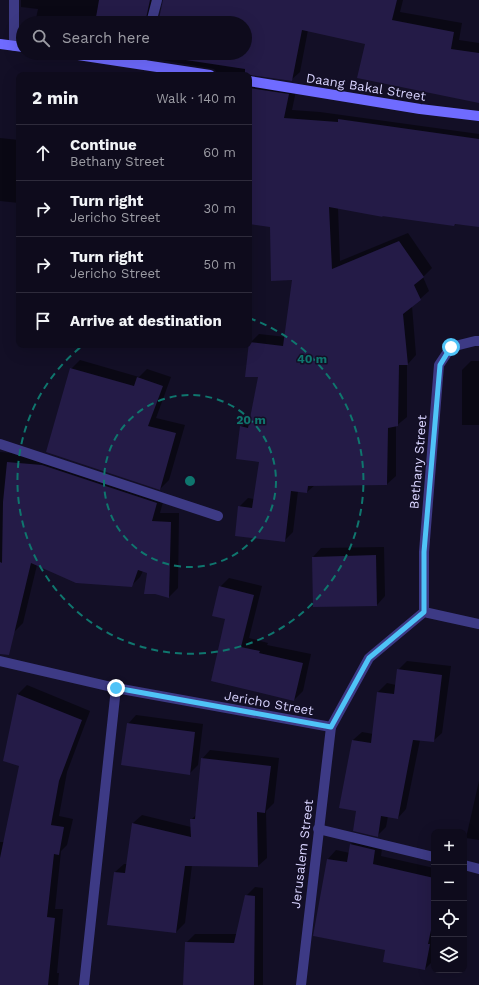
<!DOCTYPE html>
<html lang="en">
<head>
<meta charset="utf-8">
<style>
  body { margin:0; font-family:"Work Sans",sans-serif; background:#171425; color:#f1f3f6 }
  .controls { position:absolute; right:12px; bottom:12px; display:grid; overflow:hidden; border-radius:8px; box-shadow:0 4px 16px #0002 }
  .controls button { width:36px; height:36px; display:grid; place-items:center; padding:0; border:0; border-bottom:1px solid #2e2b3b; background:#0e0b1c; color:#f1f3f6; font:20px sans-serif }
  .stop { position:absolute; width:12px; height:12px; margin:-9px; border:3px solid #4fc3f7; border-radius:50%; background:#fff }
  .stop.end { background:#4fc3f7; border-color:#fff; box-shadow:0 1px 4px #0008 }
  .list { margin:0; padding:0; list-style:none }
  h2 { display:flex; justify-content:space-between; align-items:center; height:52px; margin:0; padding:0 16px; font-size:17px }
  h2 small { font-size:13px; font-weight:400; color:#9b9ba3 }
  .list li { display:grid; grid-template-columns:26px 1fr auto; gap:12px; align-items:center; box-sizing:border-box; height:56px; padding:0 16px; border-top:1px solid #2e2b3b }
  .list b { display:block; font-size:15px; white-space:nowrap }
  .list p { margin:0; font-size:13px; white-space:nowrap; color:#9b9ba3 }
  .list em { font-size:13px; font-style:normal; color:#9b9ba3 }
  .icon { flex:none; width:22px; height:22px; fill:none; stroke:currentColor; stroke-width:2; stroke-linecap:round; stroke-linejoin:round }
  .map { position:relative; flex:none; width:479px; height:985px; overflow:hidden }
  .search { position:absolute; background:#0e0b1c; box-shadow:0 4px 16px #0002; left:16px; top:16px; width:236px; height:44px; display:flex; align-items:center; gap:10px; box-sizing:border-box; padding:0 14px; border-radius:22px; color:#9b9ba3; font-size:15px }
  .panel { position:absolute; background:#0e0b1c; box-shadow:0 4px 16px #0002; left:16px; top:72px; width:236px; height:276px; border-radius:8px }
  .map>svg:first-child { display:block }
  .shadow { fill:#0007 }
  .building { fill:#241b47 }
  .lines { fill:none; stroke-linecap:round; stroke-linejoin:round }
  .street { stroke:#3d3a85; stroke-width:10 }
  .secondary { stroke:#6f6bff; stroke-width:10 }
  .route { stroke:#4fc3f7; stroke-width:5 }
  .ring { fill:none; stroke:#0f766e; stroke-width:2; stroke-dasharray:7 5 }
  .labels { text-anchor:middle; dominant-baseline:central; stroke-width:3; stroke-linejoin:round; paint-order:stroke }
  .street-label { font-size:13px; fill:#d9d4ff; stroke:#130f26 }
  .centre { fill:#0f766e; stroke:#130f26; stroke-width:2 }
  .ring-label { font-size:12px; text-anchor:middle; font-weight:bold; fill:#0f766e; stroke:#130f26; stroke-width:3; stroke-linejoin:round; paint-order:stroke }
</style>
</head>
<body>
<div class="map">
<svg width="479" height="985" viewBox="0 0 479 985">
  <rect width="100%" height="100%" fill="#130f26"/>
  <g class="shadow">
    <polygon points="21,0 156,0 155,19 159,21 164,0 403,0 400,12 462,23 459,40 479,43 479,99 366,43 308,30 300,72 291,80 251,74 253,77 297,86 292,110 320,112 479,134 479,226 456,224 454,225 338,208 340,261 408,233 432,268 423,277 429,291 412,306 416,355 407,365 407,417 396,426 396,476 387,484 315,485 307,492 298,491 293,532 284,541 239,507 248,498 254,499 260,462 241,427 250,418 259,376 250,343 259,334 286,337 293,279 271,226 249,223 249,75 152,75 161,64 217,73 214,69 155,59 156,53 245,53 245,23 35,23 38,9 21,7"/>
    <polygon points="0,138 19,140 19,203 0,201"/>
    <polygon points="80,360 139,377 147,369 171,377 156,418 185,425 169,480 160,489 71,369"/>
    <polygon points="471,361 479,361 479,425 462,425 462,370"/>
    <polygon points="0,452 51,456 165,494 160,513 179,513 178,588 169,597 155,593 148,572 143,571 140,577 131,586 37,565 23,623 14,632 0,629"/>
    <polygon points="384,547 385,596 377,605 313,557 321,548"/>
    <polygon points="229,578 262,586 249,638 268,643 267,645 311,654 303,691 294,700 212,680 227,619 220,587"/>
    <polygon points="407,661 451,666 442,733 433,741 420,740 406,809 398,818 388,816 386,827 377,836 357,810 353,740 362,732 373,734 378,692 387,683 396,685 398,670"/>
    <polygon points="27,685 90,711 67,772 59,816 73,819 67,845 61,851 55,909 63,909 57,973 59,973 58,985 0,985 0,842 3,842 5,841 20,765 5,761 18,694"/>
    <polygon points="136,715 203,724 198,765 189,774 128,724"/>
    <polygon points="210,750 279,758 274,803 266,811 267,858 258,866 192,865 185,923 176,932 115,872 124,864 127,864 133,823 142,815 191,827 191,820 196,815 202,759"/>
    <polygon points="479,781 479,840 466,838"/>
    <polygon points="360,835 383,841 381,856 434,868 434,960 425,969 386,949 314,936 328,859 336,850 350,853 351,844"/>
    <polygon points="255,887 263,888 263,985 184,985 186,943 195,934 237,934 246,896"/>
  </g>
  <g class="building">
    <polygon points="99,0 150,0 145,23 95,23"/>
    <polygon points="163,0 397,0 392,20 454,32 451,49 479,53 479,103 357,78 365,44 302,30 292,81 250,75 245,75 245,69 166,57 167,53 245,53 245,23 158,23"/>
    <polygon points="249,88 289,94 284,118 338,122 338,119 479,139 479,227 455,224 454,226 382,216 383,217 329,207 332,269 399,241 424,277 414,285 421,300 403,314 408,365 399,365 398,426 388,428 387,485 308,486 307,493 291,491 285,542 235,536 238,506 252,508 259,462 236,459 240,426 248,428 258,377 245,377 249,342 283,346 292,280 271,281 270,227 249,224"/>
    <polygon points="70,368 134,386 137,377 163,386 148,426 176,433 160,490 46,452"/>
    <polygon points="7,462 42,465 157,503 152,521 171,522 169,598 155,594 144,594 147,573 138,570 132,587 76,583 31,563 9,655 0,654 0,562 2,563 3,502"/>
    <polygon points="376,555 377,606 313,607 312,557"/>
    <polygon points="219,586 254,595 241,647 260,651 259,653 303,663 294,701 211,681 225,619 212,616"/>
    <polygon points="397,669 442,675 434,742 413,740 398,819 381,816 378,837 353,831 356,811 339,808 352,740 371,743 377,692 394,694"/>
    <polygon points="17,694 82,720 59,781 51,825 64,827 59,855 54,854 47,917 55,918 48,985 0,985 0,858 19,766 3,761"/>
    <polygon points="127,723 195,732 190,775 121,765"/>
    <polygon points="201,758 271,766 265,813 257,812 258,867 185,866 176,933 107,925 114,872 125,873 132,823 191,837 190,819 195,819"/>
    <polygon points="350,844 375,850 373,864 434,878 434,916 428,944 430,944 425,970 383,962 385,950 313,936 327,859 347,862"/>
    <polygon points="245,895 255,896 254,985 183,985 185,942 234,943"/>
  </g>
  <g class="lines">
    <g class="street">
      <polyline points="151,23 157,0"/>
      <polyline points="14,46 14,0"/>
      <polyline points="141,64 144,53"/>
      <polyline points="0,444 218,516"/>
      <polyline points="424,612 424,552 439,365 451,347 475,341 479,341"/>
      <polyline points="0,661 116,688 331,727 369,658 424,612 479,624"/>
      <polyline points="318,829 434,857"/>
      <polyline points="464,865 479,869"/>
      <polyline points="84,985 116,688"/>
      <polyline points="301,985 331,727"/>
    </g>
    <g class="secondary">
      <polyline points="0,44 23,47"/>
      <polyline points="65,53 210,75"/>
      <polyline points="249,81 420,109 479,116"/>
    </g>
  </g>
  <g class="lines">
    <polyline class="route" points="116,688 331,727 369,658 424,612 424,552 440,365 451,347"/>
  </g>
  <g class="ring">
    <circle cx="190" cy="481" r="86"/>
    <path d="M249 318A173 173 0 1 1 82 346"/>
  </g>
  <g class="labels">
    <g class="street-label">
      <text transform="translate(366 87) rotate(9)">Daang Bakal Street</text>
      <text transform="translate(418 462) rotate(-85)">Bethany Street</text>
      <text transform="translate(269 703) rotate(10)">Jericho Street</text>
      <text transform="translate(302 854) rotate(-83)">Jerusalem Street</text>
    </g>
  </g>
  <circle cx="190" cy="481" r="6" class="centre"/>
  <g class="ring-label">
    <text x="312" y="363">40 m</text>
    <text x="251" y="424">20 m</text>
  </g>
</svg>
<div class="controls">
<button>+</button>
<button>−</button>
<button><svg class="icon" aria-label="locate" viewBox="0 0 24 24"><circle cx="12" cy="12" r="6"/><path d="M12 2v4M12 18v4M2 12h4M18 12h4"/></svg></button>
<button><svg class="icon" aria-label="layers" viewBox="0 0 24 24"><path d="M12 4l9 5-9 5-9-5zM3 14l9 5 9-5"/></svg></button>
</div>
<div class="stop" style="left:451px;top:347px"></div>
<div class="stop end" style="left:116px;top:688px"></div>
<div class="search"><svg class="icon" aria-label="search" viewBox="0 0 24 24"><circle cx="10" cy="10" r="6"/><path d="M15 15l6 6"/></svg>Search here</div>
<section class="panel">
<h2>2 min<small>Walk · 140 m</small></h2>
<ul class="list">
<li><svg class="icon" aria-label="ahead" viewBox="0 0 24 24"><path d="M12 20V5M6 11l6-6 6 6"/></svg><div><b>Continue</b><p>Bethany Street</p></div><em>60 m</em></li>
<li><svg class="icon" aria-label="right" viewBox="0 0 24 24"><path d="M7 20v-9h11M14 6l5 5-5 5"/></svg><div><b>Turn right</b><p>Jericho Street</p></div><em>30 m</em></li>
<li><svg class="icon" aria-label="right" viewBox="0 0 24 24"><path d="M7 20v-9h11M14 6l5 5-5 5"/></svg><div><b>Turn right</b><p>Jericho Street</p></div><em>50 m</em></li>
<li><svg class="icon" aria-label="arrive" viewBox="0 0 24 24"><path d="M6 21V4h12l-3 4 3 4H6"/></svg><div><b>Arrive at destination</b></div></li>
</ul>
</section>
</div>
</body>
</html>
